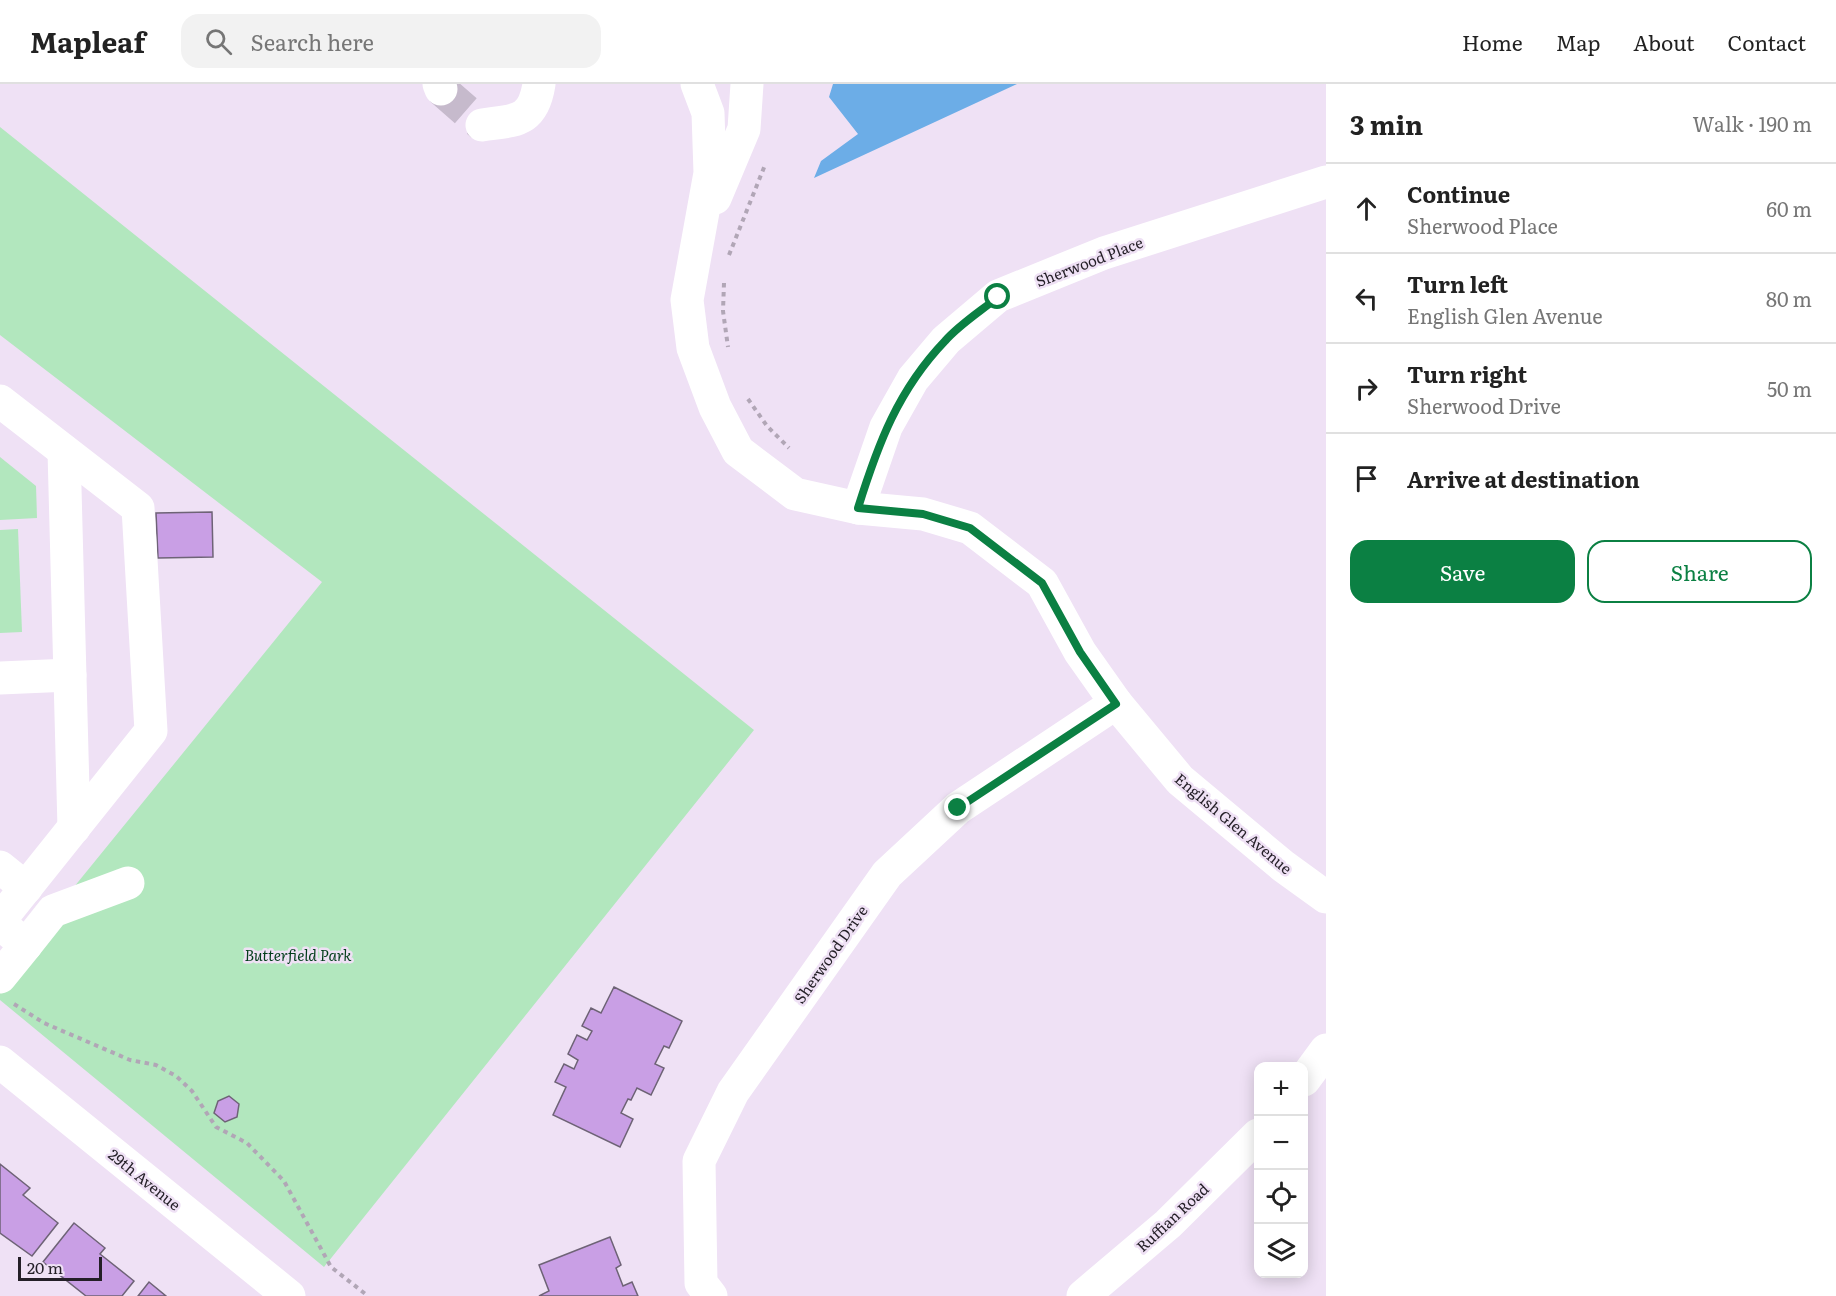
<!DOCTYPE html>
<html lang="en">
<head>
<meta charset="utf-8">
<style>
  body { margin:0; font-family:Literata,serif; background:#f2f2f2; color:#222 }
  .controls { position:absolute; right:18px; bottom:18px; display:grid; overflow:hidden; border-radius:12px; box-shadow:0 3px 15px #0003 }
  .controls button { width:54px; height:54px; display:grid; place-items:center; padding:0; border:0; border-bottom:2px solid #e0e0e0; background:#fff; color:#222; font:30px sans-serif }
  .scale { position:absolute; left:18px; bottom:15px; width:84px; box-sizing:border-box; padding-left:6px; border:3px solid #241f27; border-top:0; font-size:16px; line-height:21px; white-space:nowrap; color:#241f27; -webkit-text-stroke:4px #efe1f5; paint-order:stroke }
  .stop { position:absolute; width:18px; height:18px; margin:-14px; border:4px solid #0b8043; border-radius:50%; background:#fff }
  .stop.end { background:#0b8043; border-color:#fff; box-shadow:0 2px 6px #0008 }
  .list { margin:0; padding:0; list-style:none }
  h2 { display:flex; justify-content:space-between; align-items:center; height:78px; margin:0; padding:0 24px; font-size:26px }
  h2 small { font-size:20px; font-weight:400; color:#767676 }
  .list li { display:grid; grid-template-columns:39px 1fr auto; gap:18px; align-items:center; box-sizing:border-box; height:90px; padding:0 24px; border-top:2px solid #e0e0e0 }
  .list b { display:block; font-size:22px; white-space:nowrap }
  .list p { margin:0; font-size:20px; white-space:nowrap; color:#767676 }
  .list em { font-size:20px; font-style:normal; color:#767676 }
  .actions { display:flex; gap:12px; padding:18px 24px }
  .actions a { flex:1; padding:14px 0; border:2px solid #0b8043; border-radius:18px; text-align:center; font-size:21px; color:#0b8043 }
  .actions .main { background:#0b8043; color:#fff }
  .icon { flex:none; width:33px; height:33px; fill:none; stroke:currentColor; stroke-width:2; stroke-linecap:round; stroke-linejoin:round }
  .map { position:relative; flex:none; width:1326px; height:1212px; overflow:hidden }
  header { display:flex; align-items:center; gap:36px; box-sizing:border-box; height:84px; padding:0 30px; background:#fff; border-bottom:2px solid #e0e0e0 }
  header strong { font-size:28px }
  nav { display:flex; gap:33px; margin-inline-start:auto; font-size:21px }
  .search { width:420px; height:54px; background:#f2f2f2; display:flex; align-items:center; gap:15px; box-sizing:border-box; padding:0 21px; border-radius:18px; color:#767676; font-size:22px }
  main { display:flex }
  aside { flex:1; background:#fff }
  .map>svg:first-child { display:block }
  .green { fill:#b2e7be }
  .water { fill:#6cade7 }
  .building { fill:#c99fe5; stroke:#6e6376; stroke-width:1.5 }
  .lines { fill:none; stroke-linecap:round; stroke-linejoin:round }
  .minor-tunnel { stroke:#c6bacc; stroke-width:33; stroke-dasharray:33 16; stroke-linecap:butt }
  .path { stroke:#b1a6b6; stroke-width:4; stroke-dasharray:4.5 4.5; stroke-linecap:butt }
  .minor { stroke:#fff; stroke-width:33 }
  .route { stroke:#0b8043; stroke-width:8 }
  .labels { text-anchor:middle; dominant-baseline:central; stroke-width:5; stroke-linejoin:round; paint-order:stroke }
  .street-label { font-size:15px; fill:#241f27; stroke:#efe1f5 }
  .park-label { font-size:15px; font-style:italic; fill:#023d1a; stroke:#efe1f5 }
</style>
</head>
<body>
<header>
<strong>Mapleaf</strong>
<div class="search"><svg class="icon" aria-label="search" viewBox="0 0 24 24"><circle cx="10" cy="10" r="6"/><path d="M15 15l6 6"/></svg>Search here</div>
<nav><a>Home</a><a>Map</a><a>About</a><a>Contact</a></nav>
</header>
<main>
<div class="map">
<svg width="1326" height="1212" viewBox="0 0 1326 1212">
  <rect width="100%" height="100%" fill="#efe1f5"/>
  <g class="green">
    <polygon points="0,43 754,646 324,1183 0,916 0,894 322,498 0,251"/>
    <polygon points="0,373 36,402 37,434 0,436"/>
    <polygon points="18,445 22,548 0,549 0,446"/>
  </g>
  <polygon class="water" points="833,0 1017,0 814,94 821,77 858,50 829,13"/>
  <g class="building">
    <polygon points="212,428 213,473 158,474 156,429"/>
    <polygon points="614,903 682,937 669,964 664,962 655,980 664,984 651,1011 637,1004 631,1016 628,1015 621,1029 633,1035 620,1063 553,1031 566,1003 555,998 564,980 574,985 578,976 568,970 577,951 587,956 592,947 582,942 591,924 601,929"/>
    <polygon points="229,1012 239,1020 237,1033 225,1038 214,1029 218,1017"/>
    <polygon points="0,1080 30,1104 23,1111 58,1139 32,1172 0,1149"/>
    <polygon points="74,1139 105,1164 100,1170 134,1197 122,1212 86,1212 43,1178"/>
    <polygon points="610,1153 621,1181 616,1184 623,1202 632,1198 638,1212 539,1212 549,1207 539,1181"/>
    <polygon points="149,1198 166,1212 138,1212"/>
  </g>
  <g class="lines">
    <polyline class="minor-tunnel" points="441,5 482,41"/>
    <g class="path">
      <polyline points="729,171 765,81"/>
      <polyline points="724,199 723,227 728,263"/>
      <polyline points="748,315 767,342 789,364"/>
      <polyline points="14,920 44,939 130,976 156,981 176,992 192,1007 216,1043 247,1059 284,1097 331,1183 368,1212"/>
    </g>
    <g class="minor">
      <polyline points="439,0 441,5"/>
      <polyline points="697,0 708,29 710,89 687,216 693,264 715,323 738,367 795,410 858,424 923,430 970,444 1042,499 1080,568 1116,619 1180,696 1283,782 1326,813"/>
      <path d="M482 41C515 36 533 39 539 0"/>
      <polyline points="715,114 744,45 747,0"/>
      <polyline points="0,317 138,424 151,647 0,836"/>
      <polyline points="64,367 74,744"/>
      <polyline points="858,424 886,343 913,295 946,256 998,212 1104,169 1326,98"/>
      <polyline points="0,594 70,591"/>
      <polyline points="0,783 26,804"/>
      <polyline points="26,861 53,827 128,799"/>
      <polyline points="0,893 26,861 9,847"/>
      <polyline points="0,978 289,1212"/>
      <polyline points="1304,996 1326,966"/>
      <polyline points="711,1212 701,1199 699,1077 733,1008 887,790 958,724 1116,619"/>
      <polyline points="1083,1212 1168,1140 1258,1051"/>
    </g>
  </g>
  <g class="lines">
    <path class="route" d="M958 724 1116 620 1080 568 1042 499 970 444 923 430 858 424C878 360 898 306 945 257 960 240 981 227 998 213"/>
  </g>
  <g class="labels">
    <g class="street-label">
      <text transform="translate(1089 177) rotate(-21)">Sherwood Place</text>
      <text transform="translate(1234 739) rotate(40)">English Glen Avenue</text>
      <text transform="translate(830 870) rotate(-55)">Sherwood Drive</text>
      <text transform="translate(145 1095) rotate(39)">29th Avenue</text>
      <text transform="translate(1172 1133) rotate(-43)">Ruffian Road</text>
    </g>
    <g class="park-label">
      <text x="298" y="870">Butterfield Park</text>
    </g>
  </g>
</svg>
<div class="controls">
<button>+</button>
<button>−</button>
<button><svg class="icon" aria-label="locate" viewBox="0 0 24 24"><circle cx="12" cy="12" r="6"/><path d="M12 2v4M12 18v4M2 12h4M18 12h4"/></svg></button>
<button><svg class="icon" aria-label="layers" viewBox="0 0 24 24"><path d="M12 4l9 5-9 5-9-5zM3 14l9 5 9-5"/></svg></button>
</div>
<div class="scale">20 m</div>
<div class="stop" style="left:998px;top:213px"></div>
<div class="stop end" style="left:958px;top:724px"></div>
</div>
<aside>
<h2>3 min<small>Walk · 190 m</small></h2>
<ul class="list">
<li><svg class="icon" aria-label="ahead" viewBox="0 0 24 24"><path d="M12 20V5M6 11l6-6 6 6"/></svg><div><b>Continue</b><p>Sherwood Place</p></div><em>60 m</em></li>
<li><svg class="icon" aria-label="left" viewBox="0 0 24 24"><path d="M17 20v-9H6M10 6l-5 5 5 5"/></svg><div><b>Turn left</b><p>English Glen Avenue</p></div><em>80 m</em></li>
<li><svg class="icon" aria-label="right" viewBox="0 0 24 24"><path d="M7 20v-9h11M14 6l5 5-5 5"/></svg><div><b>Turn right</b><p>Sherwood Drive</p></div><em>50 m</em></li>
<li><svg class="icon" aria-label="arrive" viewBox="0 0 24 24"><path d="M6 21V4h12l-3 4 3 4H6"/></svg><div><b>Arrive at destination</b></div></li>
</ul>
<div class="actions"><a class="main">Save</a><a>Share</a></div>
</aside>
</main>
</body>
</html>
